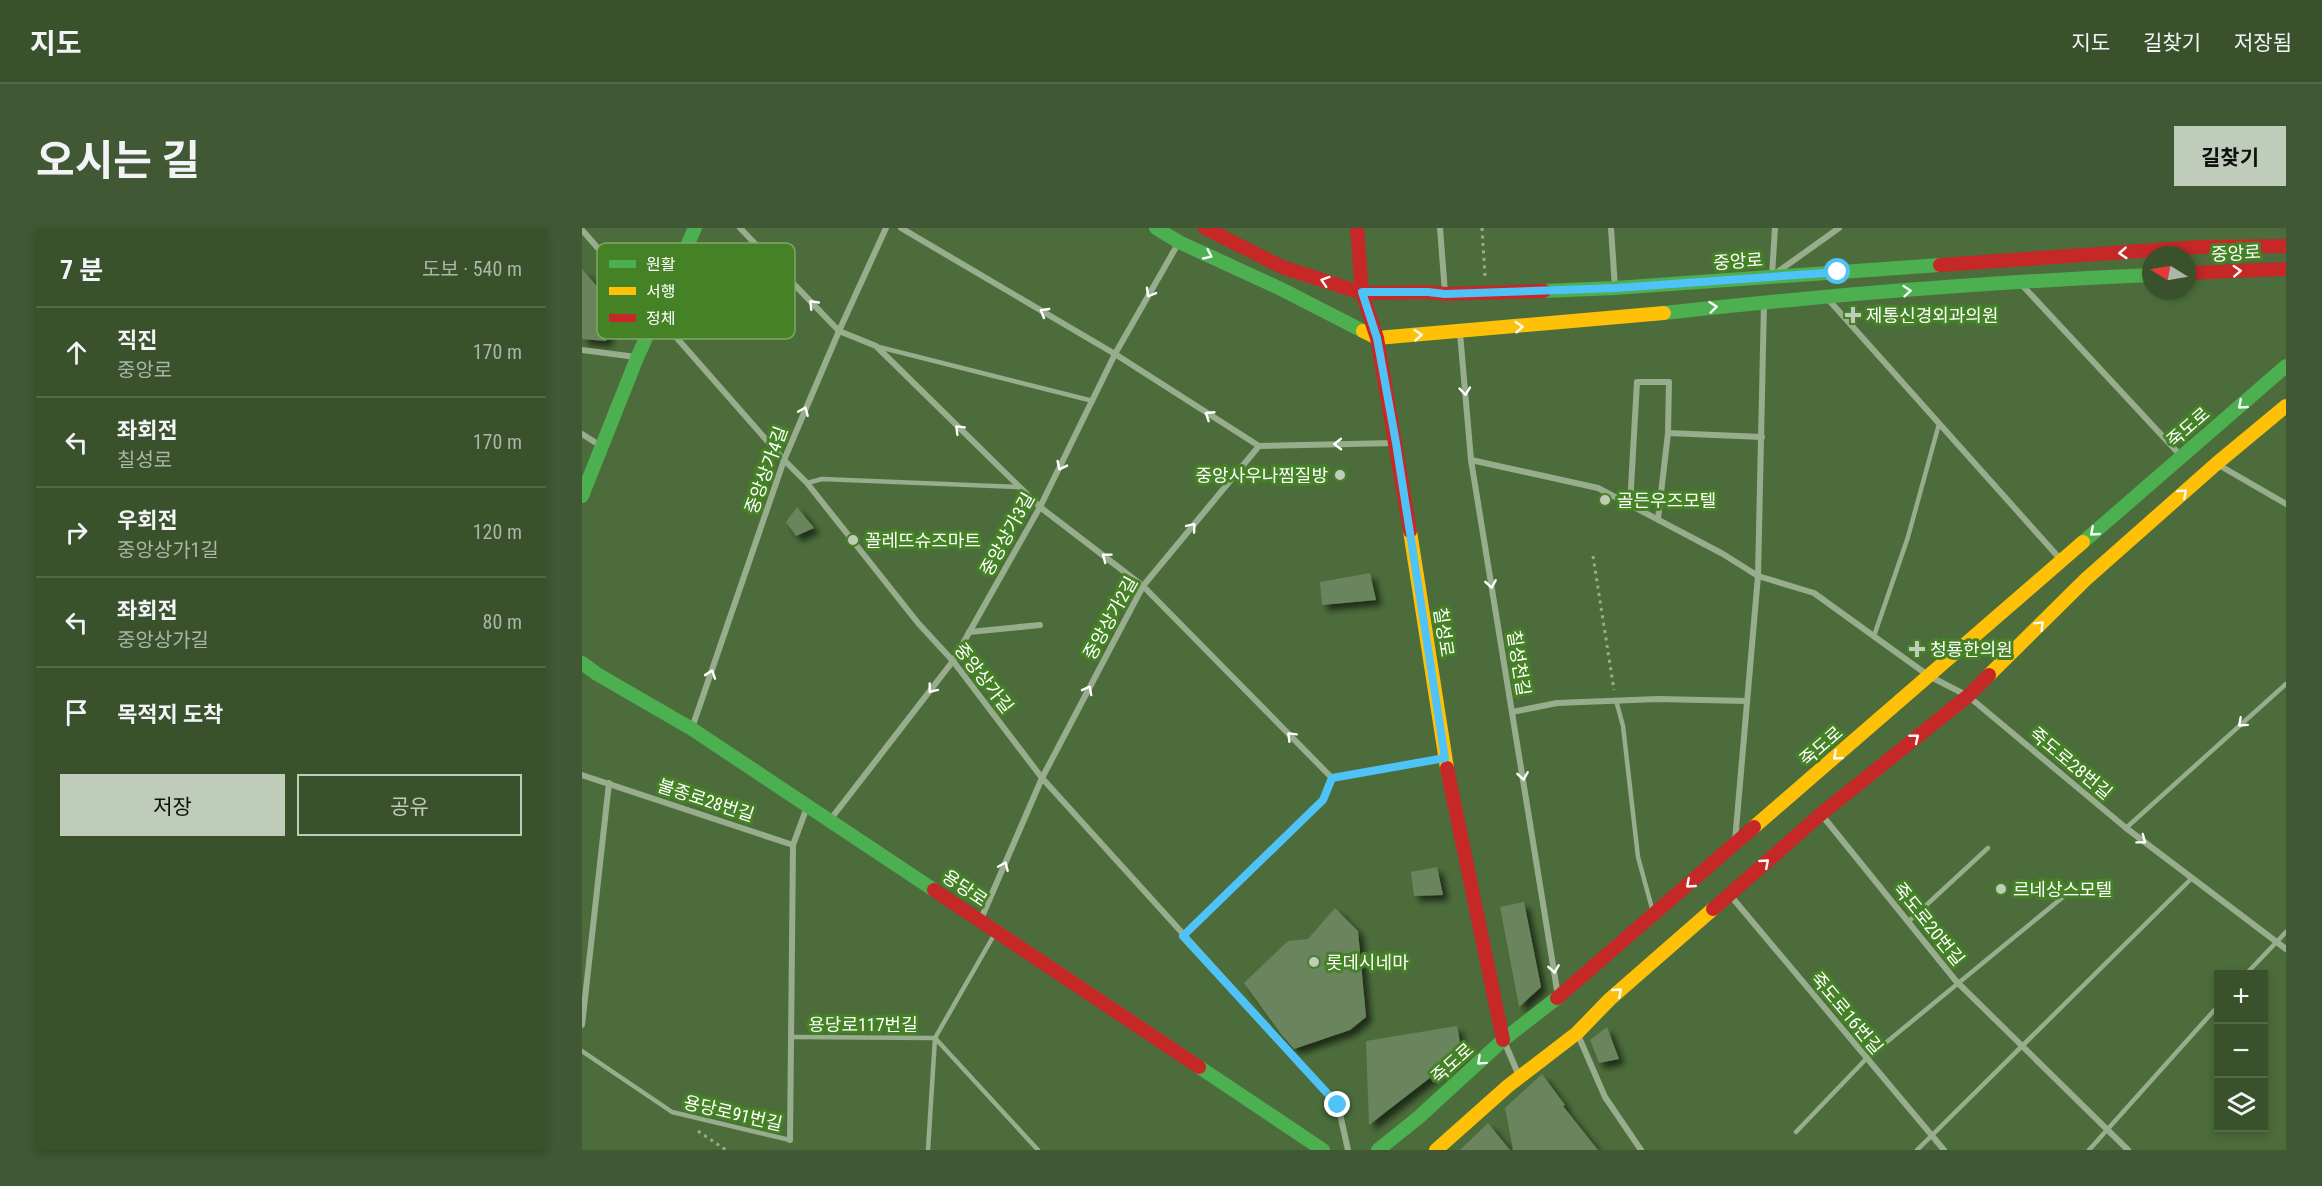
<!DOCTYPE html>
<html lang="ko">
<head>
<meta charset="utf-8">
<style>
  body { margin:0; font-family:"Roboto Condensed","Noto Sans KR",sans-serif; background:#405834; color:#f1f3f6 }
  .controls { position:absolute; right:18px; bottom:18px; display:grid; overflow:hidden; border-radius:0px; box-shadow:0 3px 9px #0003 }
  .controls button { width:54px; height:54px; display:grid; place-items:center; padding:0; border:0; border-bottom:2px solid #536948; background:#39522c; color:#f1f3f6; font:30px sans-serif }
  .compass { position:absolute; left:1560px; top:18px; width:54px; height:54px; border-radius:50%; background:#39522c; box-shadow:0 3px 9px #0003; rotate:281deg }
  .stop { position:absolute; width:18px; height:18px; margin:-14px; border:4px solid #4fc3f7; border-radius:50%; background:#fff }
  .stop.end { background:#4fc3f7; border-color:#fff; box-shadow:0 2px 6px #0008 }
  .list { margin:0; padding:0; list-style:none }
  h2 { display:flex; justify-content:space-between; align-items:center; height:78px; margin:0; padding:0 24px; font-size:26px }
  h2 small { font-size:20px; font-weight:400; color:#abb6a9 }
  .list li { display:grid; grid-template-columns:39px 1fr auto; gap:18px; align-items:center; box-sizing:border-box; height:90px; padding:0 24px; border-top:2px solid #536948 }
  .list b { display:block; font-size:22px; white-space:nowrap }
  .list p { margin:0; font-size:20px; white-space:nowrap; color:#abb6a9 }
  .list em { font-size:20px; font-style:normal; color:#abb6a9 }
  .actions { display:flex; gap:12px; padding:18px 24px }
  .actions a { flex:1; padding:14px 0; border:2px solid #c0ccba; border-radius:0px; text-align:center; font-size:21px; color:#c0ccba }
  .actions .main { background:#c0ccba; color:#111 }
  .icon { flex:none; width:33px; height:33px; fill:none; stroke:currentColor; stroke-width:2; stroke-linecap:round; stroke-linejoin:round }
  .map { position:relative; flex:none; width:1704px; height:922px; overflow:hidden; border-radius:0px }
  header { display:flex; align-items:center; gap:36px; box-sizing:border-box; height:84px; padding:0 30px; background:#39522c; border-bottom:2px solid #536948 }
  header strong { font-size:28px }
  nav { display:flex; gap:33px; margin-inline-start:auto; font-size:21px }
  .intro { display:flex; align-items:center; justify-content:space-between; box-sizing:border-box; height:144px; padding:0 36px }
  h1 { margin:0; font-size:42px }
  .button { padding:15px 27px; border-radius:0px; background:#c0ccba; color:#111; font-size:21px; font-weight:700 }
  main { display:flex; gap:36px; padding:0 36px }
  aside { flex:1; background:#39522c; border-radius:0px; box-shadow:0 3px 9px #0003 }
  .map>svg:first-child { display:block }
  .building { fill:#6a845d; filter:url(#shadow) }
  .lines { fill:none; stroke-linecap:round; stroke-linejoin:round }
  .path { stroke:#98ad8d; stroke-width:3; stroke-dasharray:3 4.5; stroke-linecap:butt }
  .lane { stroke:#98ad8d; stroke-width:4.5 }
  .street { stroke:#98ad8d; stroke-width:6 }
  .fast { stroke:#4caf50; stroke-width:14 }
  .slow { stroke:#ffc107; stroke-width:14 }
  .jam { stroke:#c62828; stroke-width:14 }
  .oneway { stroke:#f6fbf6 }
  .oneway2 { stroke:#fff }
  .route { stroke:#4fc3f7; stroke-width:8 }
  .poi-dot { fill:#c0ccba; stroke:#458226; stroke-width:2 }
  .labels { text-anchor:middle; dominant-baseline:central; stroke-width:6; stroke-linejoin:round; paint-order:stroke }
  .street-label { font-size:18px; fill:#fff; stroke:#458226 }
  .poi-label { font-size:18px; fill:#fff; stroke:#458226; text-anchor:start }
  .key { fill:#458226; stroke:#7da867; stroke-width:1.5 }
  .key-label { font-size:16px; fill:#fff }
</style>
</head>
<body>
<header>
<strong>지도</strong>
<nav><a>지도</a><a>길찾기</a><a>저장됨</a></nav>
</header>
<div class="intro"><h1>오시는 길</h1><a class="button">길찾기</a></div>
<main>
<aside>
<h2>7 분<small>도보 · 540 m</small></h2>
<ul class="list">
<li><svg class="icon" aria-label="ahead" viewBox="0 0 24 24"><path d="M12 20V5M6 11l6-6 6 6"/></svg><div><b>직진</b><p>중앙로</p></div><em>170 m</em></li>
<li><svg class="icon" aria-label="left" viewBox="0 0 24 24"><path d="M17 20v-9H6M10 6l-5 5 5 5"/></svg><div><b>좌회전</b><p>칠성로</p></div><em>170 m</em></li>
<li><svg class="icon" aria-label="right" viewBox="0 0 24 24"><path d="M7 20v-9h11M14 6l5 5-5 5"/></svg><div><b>우회전</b><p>중앙상가1길</p></div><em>120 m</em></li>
<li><svg class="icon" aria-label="left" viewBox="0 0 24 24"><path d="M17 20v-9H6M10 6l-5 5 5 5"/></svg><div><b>좌회전</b><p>중앙상가길</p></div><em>80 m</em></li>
<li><svg class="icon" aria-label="arrive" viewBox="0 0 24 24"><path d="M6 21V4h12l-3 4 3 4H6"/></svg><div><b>목적지 도착</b></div></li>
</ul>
<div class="actions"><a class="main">저장</a><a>공유</a></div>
</aside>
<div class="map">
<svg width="1704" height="922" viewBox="0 0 1704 922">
  <defs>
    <filter id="shadow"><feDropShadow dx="5.5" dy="5.5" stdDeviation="3" flood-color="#0009"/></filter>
  </defs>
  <rect width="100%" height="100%" fill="#4c6d3b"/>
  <g class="building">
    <polygon points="0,41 33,79 24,113 0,111"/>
    <polygon points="215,279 232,300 214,308 204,294"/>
    <polygon points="788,345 794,372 740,377 738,354"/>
    <polygon points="855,639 861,667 832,668 829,644"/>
    <polygon points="942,674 959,759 937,779 918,679"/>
    <polygon points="753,680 776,703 784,789 768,802 712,821 699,806 662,755 706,713 726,711"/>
    <polygon points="875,798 880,825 787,897 784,813"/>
    <polygon points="1025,799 1037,831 1017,835 1008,812"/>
    <polygon points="960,846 983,877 981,878 1016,922 931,922 923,880"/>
    <polygon points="906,895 928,922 878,922"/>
  </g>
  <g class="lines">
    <g class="path">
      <polyline points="900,0 903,49"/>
      <polyline points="1011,328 1032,462"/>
      <polyline points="116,903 144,922"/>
    </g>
    <g class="lane">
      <polyline points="297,119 511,173"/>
      <polyline points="225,255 240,251 437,259"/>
      <polyline points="1292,408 1326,309 1357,196"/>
      <polyline points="1034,472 1041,498 1056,629 1071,684"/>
      <polyline points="1544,600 1704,456"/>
      <polyline points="1326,694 1406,620"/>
      <polyline points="1664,746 1704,704"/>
      <polyline points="209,809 353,810"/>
      <polyline points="353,810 456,922"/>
      <polyline points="0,823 90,884 208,912"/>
      <polyline points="1214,904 1284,831 1481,669"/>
      <polyline points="346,922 353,810 412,707"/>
      <polyline points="1335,922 1610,650"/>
      <polyline points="1507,922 1636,778"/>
    </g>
    <g class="street">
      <polyline points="158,0 257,103 294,118 458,279 561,358 750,550"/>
      <polyline points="319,0 533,126 677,218"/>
      <polyline points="858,0 863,65"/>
      <polyline points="1029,0 1033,60"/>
      <polyline points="0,2 202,232 225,255 336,395 371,433 460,550 756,877 766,922"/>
      <polyline points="1194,45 1257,0"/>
      <polyline points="1190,47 1193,0"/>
      <polyline points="1440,57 1599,228"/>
      <polyline points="1245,70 1480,333"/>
      <polyline points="878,105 889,232 976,768"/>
      <polyline points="0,122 54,129"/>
      <polyline points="0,206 19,218"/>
      <polyline points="889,232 1016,260 1141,326 1176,348 1232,365 1347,448 1386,468 1544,600 1704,721"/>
      <polyline points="1635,236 1704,276"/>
      <polyline points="1048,277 1055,154 1087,154 1086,205 1180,209"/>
      <polyline points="1076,291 1086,205"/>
      <polyline points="387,404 458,397"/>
      <polyline points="930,484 975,475 1076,471 1165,473"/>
      <polyline points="110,500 202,232 257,103 304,0"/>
      <polyline points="0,547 211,617"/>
      <polyline points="1239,586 1374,753 1546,922"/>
      <polyline points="248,592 371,433 458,279 533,126 597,14"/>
      <polyline points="1153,613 1176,348 1182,75"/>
      <polyline points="1148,667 1362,922"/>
      <polyline points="399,691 460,550 561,358 677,218 813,215"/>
      <polyline points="601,708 741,572 750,550 862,530"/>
      <polyline points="0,797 27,555"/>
      <polyline points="996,807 1023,869 1059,922"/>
      <polyline points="922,813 937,848"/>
      <polyline points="208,912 211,617 225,579"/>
    </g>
    <g class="fast">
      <polyline points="574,0 597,14 699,61 781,103"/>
      <polyline points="962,63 1033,60 1358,37"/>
      <path d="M1082 85C1244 67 1407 54 1569 47"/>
      <polyline points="0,268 55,130 113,0"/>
      <polyline points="1501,314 1704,138"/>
      <polyline points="0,435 15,446 110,501 352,662"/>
      <polyline points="617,839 741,922"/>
      <polyline points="796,922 837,889 921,812 975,770"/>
    </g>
    <g class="slow">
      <polyline points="781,103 795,110 1082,85"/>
      <polyline points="828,303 865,540"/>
      <polyline points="1407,447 1504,351 1634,236 1704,178"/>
      <polyline points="1172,599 1501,314"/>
      <polyline points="854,922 926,858 995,805 1028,771 1131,681"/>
    </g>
    <g class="jam">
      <polyline points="623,0 700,39 780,65 846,64 863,66 962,63"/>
      <polyline points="775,0 780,65 795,110 828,303"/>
      <polyline points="1358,37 1617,19 1704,18"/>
      <polyline points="1605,45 1704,41"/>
      <polyline points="865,540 921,812"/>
      <polyline points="352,662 617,839"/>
      <polyline points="1131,681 1239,586 1386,468 1407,447"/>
      <polyline points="975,770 1172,599"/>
    </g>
  </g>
  <defs><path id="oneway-chevron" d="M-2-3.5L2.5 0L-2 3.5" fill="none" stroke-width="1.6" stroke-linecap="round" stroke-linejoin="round" transform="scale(1.5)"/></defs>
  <g class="oneway">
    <use href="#oneway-chevron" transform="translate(1541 25) rotate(176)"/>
    <use href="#oneway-chevron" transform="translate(626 27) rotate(25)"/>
    <use href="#oneway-chevron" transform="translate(1655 43) rotate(-3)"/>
    <use href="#oneway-chevron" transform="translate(743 53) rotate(-162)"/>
    <use href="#oneway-chevron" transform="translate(1325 63) rotate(-5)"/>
    <use href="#oneway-chevron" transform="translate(1131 79) rotate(-6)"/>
    <use href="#oneway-chevron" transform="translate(937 99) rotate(-5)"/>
    <use href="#oneway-chevron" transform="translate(836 107) rotate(-4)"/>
    <use href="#oneway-chevron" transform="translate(1660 177) rotate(139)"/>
    <use href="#oneway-chevron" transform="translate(1601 265) rotate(-42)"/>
    <use href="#oneway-chevron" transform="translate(1512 304) rotate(139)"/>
    <use href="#oneway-chevron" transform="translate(1458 397) rotate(-45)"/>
    <use href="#oneway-chevron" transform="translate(1333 510) rotate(-39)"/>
    <use href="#oneway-chevron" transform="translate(1255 528) rotate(139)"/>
    <use href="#oneway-chevron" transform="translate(1183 635) rotate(-41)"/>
    <use href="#oneway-chevron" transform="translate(1108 656) rotate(139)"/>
    <use href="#oneway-chevron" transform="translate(1036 764) rotate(-41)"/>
    <use href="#oneway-chevron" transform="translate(899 833) rotate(138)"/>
  </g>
  <g class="oneway2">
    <use href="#oneway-chevron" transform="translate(568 65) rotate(120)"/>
    <use href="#oneway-chevron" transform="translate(231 76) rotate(-134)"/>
    <use href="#oneway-chevron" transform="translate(462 84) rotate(-150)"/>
    <use href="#oneway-chevron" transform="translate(883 163) rotate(85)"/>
    <use href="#oneway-chevron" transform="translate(222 183) rotate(-67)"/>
    <use href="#oneway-chevron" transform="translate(627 187) rotate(-147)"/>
    <use href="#oneway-chevron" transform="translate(377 201) rotate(-135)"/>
    <use href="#oneway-chevron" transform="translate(756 216) rotate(179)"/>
    <use href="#oneway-chevron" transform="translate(479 238) rotate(116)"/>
    <use href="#oneway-chevron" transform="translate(610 299) rotate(-50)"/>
    <use href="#oneway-chevron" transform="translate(524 329) rotate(-143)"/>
    <use href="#oneway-chevron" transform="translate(909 356) rotate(81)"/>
    <use href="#oneway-chevron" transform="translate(129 446) rotate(-71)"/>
    <use href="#oneway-chevron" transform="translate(350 461) rotate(128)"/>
    <use href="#oneway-chevron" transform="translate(506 462) rotate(-62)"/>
    <use href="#oneway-chevron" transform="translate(1660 495) rotate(138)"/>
    <use href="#oneway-chevron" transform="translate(709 508) rotate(-135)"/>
    <use href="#oneway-chevron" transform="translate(941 548) rotate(81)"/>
    <use href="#oneway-chevron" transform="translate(1560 612) rotate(37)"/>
    <use href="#oneway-chevron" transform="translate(422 638) rotate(-67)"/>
    <use href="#oneway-chevron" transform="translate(972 741) rotate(81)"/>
  </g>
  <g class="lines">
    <polyline class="route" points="756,877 601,708 741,572 750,550 863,530 814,215 795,110 780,64 846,64 863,66 1034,60 1256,44"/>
  </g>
  <g class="poi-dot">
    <path d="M1268 78h6v6h6v6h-6v6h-6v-6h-6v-6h6z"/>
    <circle cx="758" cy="247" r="6"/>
    <circle cx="1023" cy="272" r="6"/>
    <circle cx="271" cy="312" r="6"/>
    <path d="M1332 412h6v6h6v6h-6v6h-6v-6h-6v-6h6z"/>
    <circle cx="1419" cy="661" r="6"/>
    <circle cx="732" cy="734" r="6"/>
  </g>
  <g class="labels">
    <g class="street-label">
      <text transform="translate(1654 25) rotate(-3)">중앙로</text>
      <text transform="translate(1156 33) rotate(-4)">중앙로</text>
      <text transform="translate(1606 199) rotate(-41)">죽도로</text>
      <text transform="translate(184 242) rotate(-70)">중앙상가4길</text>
      <text transform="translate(425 306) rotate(-61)">중앙상가3길</text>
      <text transform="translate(528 390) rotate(-61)">중앙상가2길</text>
      <text transform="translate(862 404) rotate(81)">칠성로</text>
      <text transform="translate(937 435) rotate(81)">칠성천길</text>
      <text transform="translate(402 450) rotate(52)">중앙상가길</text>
      <text transform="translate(1239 518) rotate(-41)">죽도로</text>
      <text transform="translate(1489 535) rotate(40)">죽도로28번길</text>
      <text transform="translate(124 572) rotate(18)">불종로28번길</text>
      <text transform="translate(383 660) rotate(34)">용당로</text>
      <text transform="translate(1347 696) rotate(51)">죽도로20번길</text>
      <text transform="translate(1265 785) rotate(50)">죽도로16번길</text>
      <text x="281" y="796">용당로117번길</text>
      <text transform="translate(870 835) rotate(-42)">죽도로</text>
      <text transform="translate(151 885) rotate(13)">용당로91번길</text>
    </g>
    <g class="poi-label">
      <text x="1284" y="87">제통신경외과의원</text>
      <text x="746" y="247" text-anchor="end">중앙사우나찜질방</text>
      <text x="1035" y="272">골든우즈모텔</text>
      <text x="283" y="312">꼴레뜨슈즈마트</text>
      <text x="1348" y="421">청룡한의원</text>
      <text x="1431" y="661">르네상스모텔</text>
      <text x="744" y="734">롯데시네마</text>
    </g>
  </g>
  <rect x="15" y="15" width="198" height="96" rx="9" class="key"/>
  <rect x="27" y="32" width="27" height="8" fill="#4caf50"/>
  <rect x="27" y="59" width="27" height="8" fill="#ffc107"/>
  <rect x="27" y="86" width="27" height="8" fill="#c62828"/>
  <g class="key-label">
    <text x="64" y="42">원활</text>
    <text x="64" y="69">서행</text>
    <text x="64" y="96">정체</text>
  </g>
</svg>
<div class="controls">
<button>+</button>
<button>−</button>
<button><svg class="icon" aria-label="layers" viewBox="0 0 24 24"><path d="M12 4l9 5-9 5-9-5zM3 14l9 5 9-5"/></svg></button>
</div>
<svg class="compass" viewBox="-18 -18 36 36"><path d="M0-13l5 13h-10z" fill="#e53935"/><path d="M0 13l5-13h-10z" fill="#abb6a9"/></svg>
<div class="stop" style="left:1256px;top:44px"></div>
<div class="stop end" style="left:756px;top:877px"></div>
</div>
</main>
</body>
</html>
